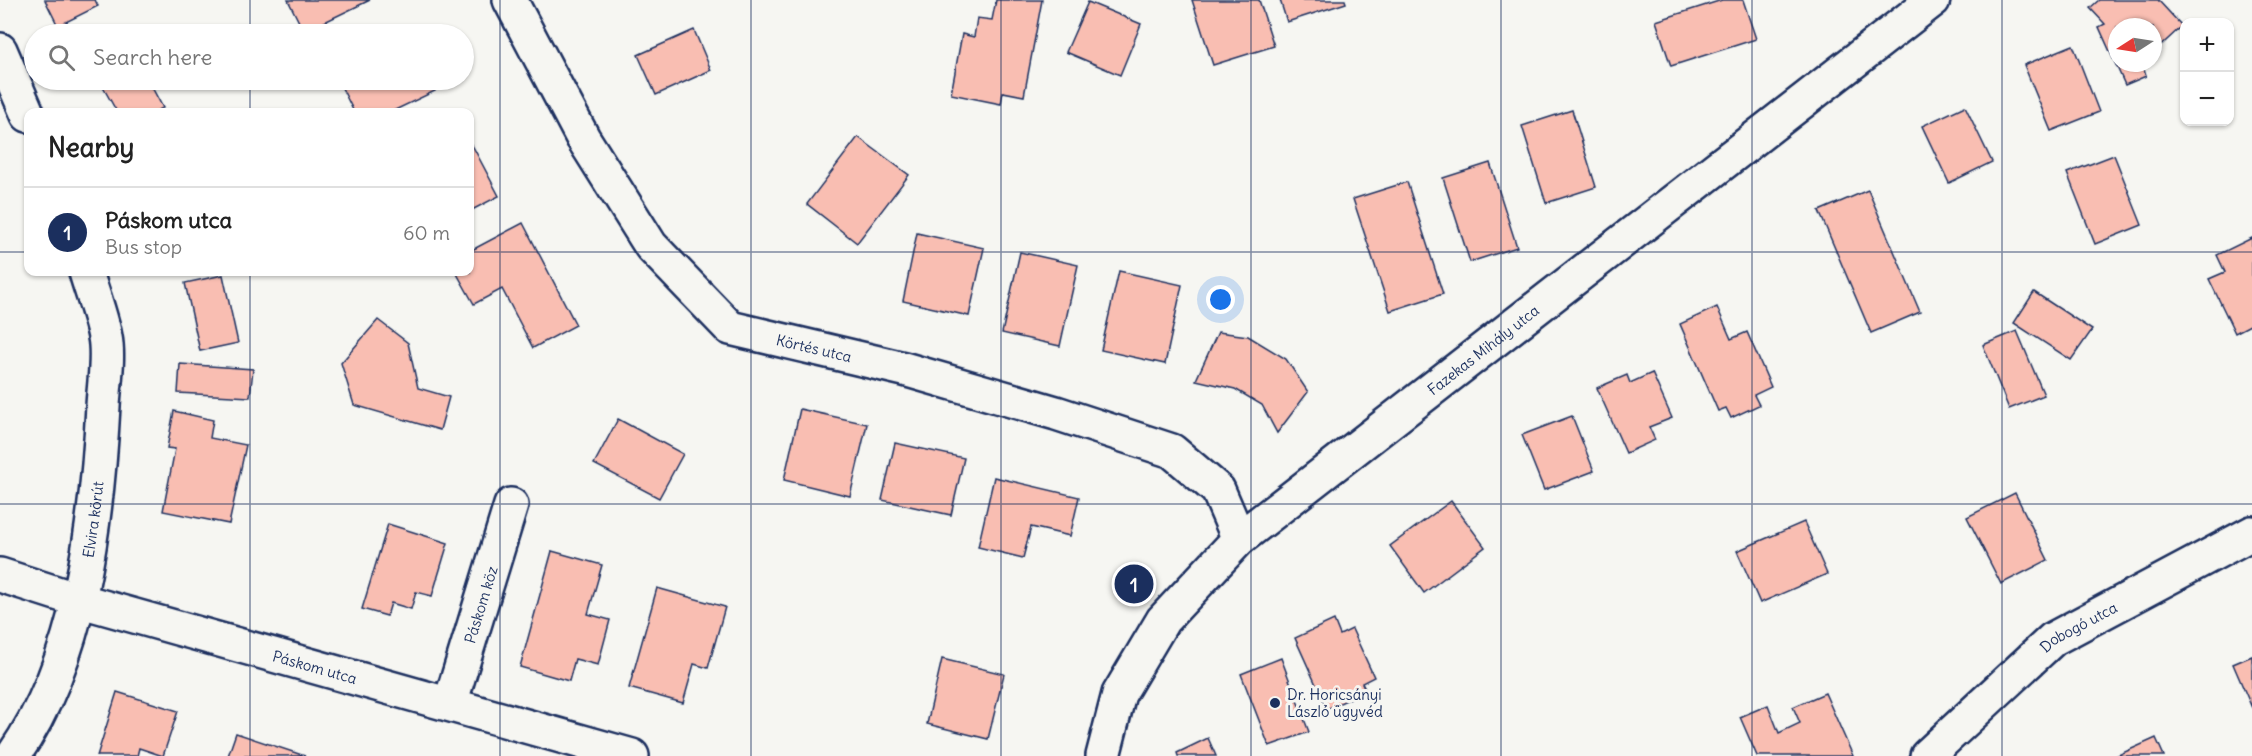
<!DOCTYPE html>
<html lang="en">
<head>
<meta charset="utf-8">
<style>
  body { margin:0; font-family:Delius,sans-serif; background:#f2f2f2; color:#222 }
  .controls { position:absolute; right:18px; top:18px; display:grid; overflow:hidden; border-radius:12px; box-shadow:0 2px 4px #0004 }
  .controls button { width:54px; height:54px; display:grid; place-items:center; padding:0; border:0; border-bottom:2px solid #e0e0e0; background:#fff; color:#222; font:30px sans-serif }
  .compass { position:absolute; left:2108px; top:18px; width:54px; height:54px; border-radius:50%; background:#fff; box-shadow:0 2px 4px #0004; rotate:258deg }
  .you { position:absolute; left:1221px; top:300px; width:21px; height:21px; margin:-15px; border:4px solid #fff; border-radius:50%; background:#1a73e8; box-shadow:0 0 0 9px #1a73e833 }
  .badge { display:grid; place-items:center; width:39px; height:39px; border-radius:50%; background:#1b2f5e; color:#fff; font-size:20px; font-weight:700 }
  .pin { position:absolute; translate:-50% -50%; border:3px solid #fff; box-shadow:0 2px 6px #0006 }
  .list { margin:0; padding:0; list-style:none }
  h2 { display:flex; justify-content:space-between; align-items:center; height:78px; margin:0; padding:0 24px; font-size:26px }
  h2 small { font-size:20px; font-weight:400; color:#767676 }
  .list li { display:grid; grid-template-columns:39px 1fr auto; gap:18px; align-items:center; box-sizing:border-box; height:90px; padding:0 24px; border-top:2px solid #e0e0e0 }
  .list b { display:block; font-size:22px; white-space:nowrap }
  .list p { margin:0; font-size:20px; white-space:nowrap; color:#767676 }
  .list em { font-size:20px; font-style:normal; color:#767676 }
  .icon { flex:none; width:33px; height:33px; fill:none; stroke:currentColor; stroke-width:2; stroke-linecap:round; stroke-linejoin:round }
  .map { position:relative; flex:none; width:2252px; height:756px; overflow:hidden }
  .search { position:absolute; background:#fff; box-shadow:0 2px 4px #0004; left:24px; top:24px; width:450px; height:66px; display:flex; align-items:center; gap:15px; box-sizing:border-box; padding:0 21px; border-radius:33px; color:#767676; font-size:22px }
  .panel { position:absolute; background:#fff; box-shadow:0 2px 4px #0004; left:24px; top:108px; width:450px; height:168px; border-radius:12px }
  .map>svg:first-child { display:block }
  .building { fill:#f9beb2; stroke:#1b2f5e; stroke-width:1.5 }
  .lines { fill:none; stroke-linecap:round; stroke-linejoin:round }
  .street-casing { stroke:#1b2f5e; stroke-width:38 }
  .street { stroke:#f6f6f2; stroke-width:33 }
  .grid { fill:none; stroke:#1b2f5e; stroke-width:1.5; stroke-opacity:0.55 }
  .poi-dot { fill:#1b2f5e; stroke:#f6f6f2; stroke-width:2 }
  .labels { text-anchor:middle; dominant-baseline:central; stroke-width:6; stroke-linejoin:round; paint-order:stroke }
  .street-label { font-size:15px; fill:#1b2f5e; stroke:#f6f6f2 }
  .poi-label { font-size:15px; fill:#1b2f5e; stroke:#f6f6f2; text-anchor:start }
</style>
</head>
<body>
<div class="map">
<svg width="2252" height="756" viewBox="0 0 2252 756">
  <rect width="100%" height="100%" fill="#f6f6f2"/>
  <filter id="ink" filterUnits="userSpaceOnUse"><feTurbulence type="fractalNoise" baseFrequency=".0167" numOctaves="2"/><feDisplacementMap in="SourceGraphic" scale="12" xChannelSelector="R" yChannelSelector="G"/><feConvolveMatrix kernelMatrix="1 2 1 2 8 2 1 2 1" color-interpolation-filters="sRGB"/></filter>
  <g filter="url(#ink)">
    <g class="building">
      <polygon points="45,0 95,0 98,6 58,26"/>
      <polygon points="288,0 370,0 304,32"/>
      <polygon points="996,0 1042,0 1024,96 1003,92 1001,104 951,94 962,34 974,37 977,18 992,20"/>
      <polygon points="1192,0 1259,0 1274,46 1213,65"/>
      <polygon points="1280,0 1345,0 1346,3 1287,22"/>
      <polygon points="1722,0 1743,0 1756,39 1671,66 1656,21"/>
      <polygon points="2099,0 2158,0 2182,26 2153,53 2153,27 2117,27 2117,63 2142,63 2146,76 2125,85 2099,27 2105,24 2090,8"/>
      <polygon points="1088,2 1141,24 1120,75 1066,52"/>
      <polygon points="694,30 711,70 656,95 638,55"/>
      <polygon points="2073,45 2099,112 2051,131 2024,65"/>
      <polygon points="99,80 148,80 163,108 154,112 117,112"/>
      <polygon points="338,80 429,80 435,91 391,112 354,112"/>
      <polygon points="1965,106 1992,162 1949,183 1922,126"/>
      <polygon points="1572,110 1596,187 1546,203 1522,126"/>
      <polygon points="858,137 909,175 857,243 807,204"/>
      <polygon points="470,141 499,196 470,211"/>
      <polygon points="2114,155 2142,225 2095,244 2067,173"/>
      <polygon points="1490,163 1517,247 1470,262 1443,178"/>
      <polygon points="1407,182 1443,294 1390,311 1353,199"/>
      <polygon points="1868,190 1920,312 1871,333 1819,211"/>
      <polygon points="523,223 576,325 533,348 502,289 474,304 456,272 470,272 470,251"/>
      <polygon points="917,233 984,248 969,316 903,301"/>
      <polygon points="2252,238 2252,324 2235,333 2209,279 2225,272 2217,255"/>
      <polygon points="1020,252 1078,265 1060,346 1002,333"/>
      <polygon points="1119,271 1182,285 1165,364 1101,350"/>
      <polygon points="223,275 238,343 200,351 185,283"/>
      <polygon points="2034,292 2092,330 2071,360 2014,323"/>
      <polygon points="1717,307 1731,339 1747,332 1771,387 1754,395 1759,405 1731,418 1726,408 1718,411 1680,324"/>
      <polygon points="378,320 408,343 418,388 449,397 440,430 354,405 341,363"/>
      <polygon points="2017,331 2044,395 2009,409 1983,345"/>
      <polygon points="1218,332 1248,336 1286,359 1308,392 1277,433 1262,405 1235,389 1196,380"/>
      <polygon points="180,364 253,369 250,397 178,393"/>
      <polygon points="1652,373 1672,418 1649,427 1655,440 1626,453 1597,388 1627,375 1630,383"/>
      <polygon points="800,409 867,424 850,496 784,480"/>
      <polygon points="174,411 213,420 210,438 246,445 229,524 163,511 175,449 167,448"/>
      <polygon points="1572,416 1594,471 1544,490 1522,435"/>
      <polygon points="618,419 683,454 659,498 594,464"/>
      <polygon points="895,443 964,458 951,515 882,500"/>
      <polygon points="994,477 1079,497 1070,536 1031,527 1023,558 978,547"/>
      <polygon points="2015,493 2048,560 2001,584 1967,517"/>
      <polygon points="1451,501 1485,547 1424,593 1390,546"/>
      <polygon points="1804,522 1827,574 1760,603 1737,551"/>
      <polygon points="388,524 448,543 432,596 416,592 411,609 391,603 387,616 362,609"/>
      <polygon points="552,551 602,565 588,614 610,620 598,665 575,659 569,681 520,667"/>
      <polygon points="657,588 725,607 708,668 694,664 683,703 629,688"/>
      <polygon points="1334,620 1340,635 1352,629 1374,677 1362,683 1366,691 1327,709 1295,638"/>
      <polygon points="2252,656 2252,708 2233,664"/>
      <polygon points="1281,658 1309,732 1269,746 1241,674"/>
      <polygon points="942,659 1004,674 988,739 927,724"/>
      <polygon points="117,692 178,711 163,756 139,748 137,756 97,756"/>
      <polygon points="1825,693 1853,756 1757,756 1740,717 1768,705 1779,733 1800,723 1793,707"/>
      <polygon points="236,733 305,756 228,756"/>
      <polygon points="1208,738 1216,756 1178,756 1177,753"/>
      <polygon points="2156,738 2164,756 2116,756"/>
    </g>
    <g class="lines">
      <g class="street-casing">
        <g id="street">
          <path id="s1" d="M510 0 583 138 651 246 730 328 904 369 1056 413 1172 451 1218 490 1239 539"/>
          <polyline points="0,50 28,115"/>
          <path id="s2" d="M0 575 78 600 632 756"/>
          <path id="s3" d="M450 704 511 505"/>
          <path id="s4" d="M13 756C81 659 97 522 103 406 104 385 109 358 105 337 101 315 92 293 86 272"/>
          <path id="s5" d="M1103 756 1119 694 1163 620 1239 539 1933 0"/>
          <path id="s6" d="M1927 756 2053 639 2252 533"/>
        </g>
      </g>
      <use href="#street" class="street"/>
    </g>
  </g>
  <path class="grid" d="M250 0V34M500 0V756M751 0V756M1001 0V756M1251 0V756M1501 0V756M1752 0V756M2002 0V756M250 80V112M0 252H28M470 252H2252M250 272V756M0 504H2252"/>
  <circle class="poi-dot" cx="1275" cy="703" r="6"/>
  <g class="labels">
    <g class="street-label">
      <text stroke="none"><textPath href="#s1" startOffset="484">Körtés utca</textPath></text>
      <text stroke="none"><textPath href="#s5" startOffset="570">Fazekas Mihály utca</textPath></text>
      <text stroke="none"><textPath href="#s4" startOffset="252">Elvira körút</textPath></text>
      <text stroke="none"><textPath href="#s3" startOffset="104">Páskom köz</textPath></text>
      <text stroke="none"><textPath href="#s6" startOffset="200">Dobogó utca</textPath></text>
      <text stroke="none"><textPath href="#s2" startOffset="328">Páskom utca</textPath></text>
    </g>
    <g class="poi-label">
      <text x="1287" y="694">Dr. Horicsányi<tspan x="1287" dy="17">László ügyvéd</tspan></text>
    </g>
  </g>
</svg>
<div class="controls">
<button>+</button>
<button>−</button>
</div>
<svg class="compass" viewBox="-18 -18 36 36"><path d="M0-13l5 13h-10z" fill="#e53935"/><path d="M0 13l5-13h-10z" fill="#767676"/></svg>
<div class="you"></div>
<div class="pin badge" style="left:1134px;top:584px">1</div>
<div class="search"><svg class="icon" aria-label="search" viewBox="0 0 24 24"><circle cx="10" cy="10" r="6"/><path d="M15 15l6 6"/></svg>Search here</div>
<section class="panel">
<h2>Nearby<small></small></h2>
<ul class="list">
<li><span class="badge">1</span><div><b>Páskom utca</b><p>Bus stop</p></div><em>60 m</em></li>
</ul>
</section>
</div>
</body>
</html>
